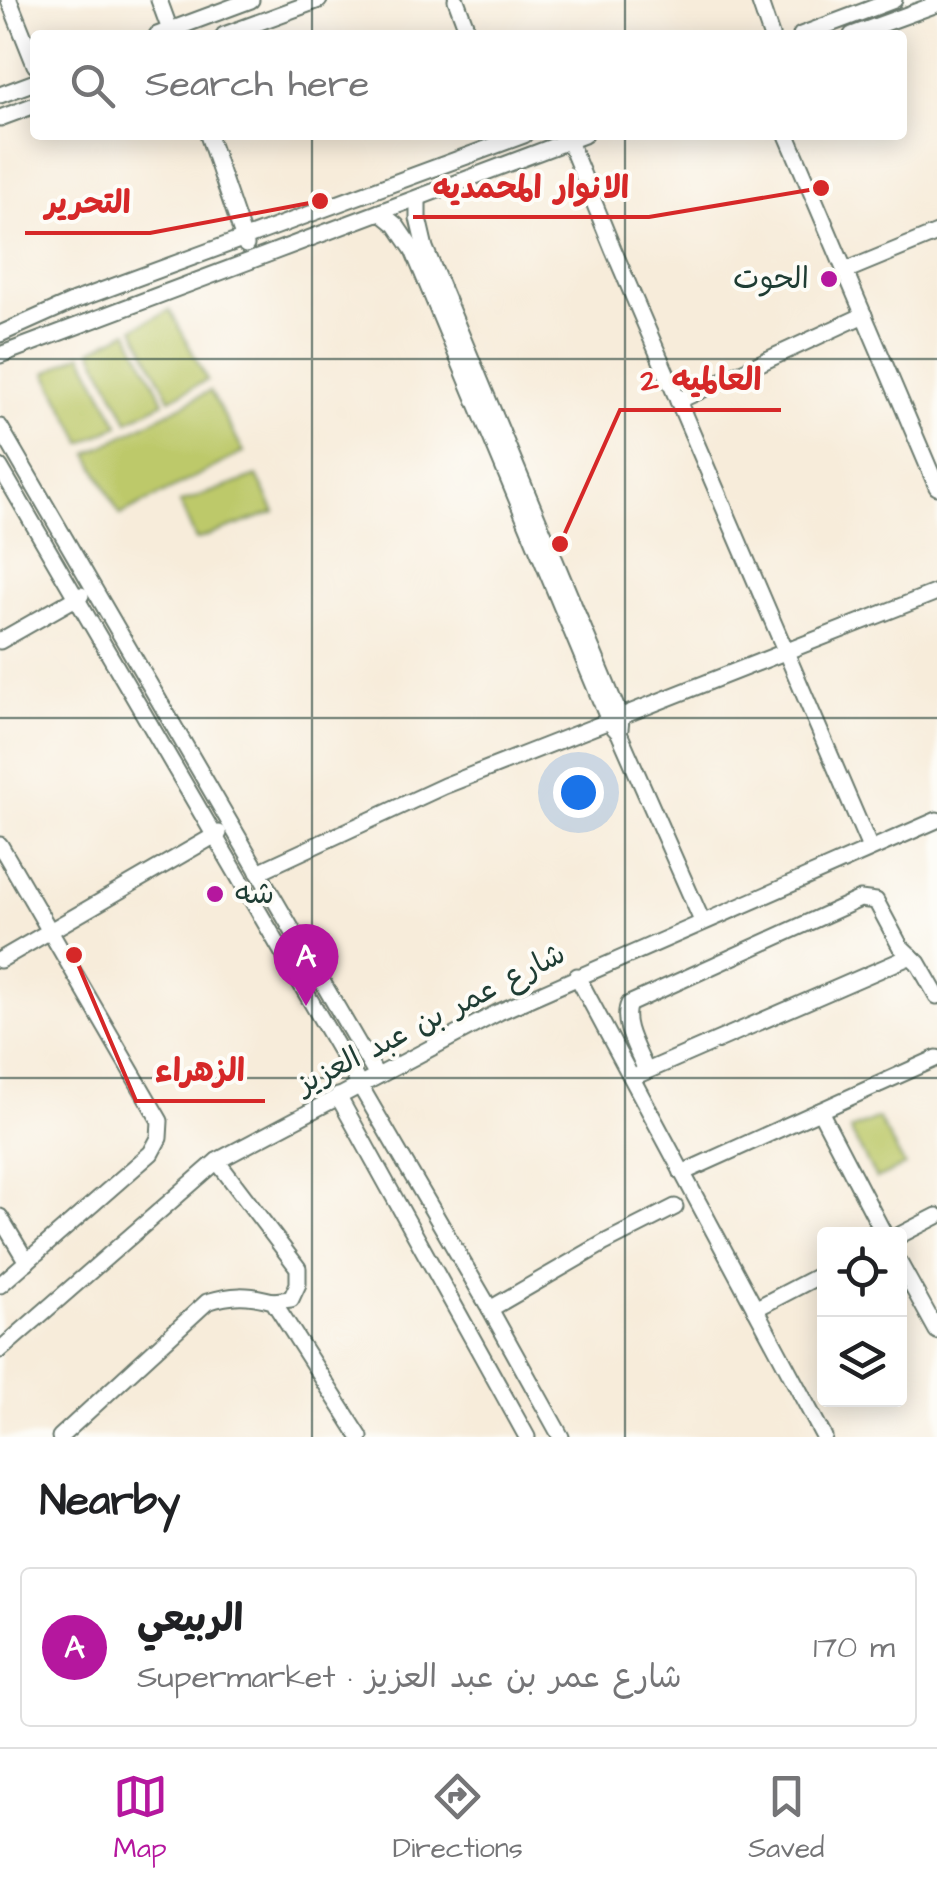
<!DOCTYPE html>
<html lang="en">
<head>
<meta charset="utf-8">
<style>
  body { margin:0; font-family:"Architects Daughter","Playpen Sans Arabic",sans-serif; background:#f2f2f2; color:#202124 }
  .controls { position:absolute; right:30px; bottom:30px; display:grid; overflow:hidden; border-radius:10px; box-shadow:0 5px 25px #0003 }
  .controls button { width:90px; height:90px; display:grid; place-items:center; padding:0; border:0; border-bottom:2px solid #e0e0e0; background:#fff; color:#202124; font:50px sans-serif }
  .you { position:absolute; left:578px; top:792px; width:35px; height:35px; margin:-25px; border:8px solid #fff; border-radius:50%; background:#1a73e8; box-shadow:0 0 0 15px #1a73e833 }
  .badge { display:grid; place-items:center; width:65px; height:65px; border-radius:50%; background:#b5179e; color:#fff; font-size:32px; font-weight:700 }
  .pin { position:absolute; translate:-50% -82px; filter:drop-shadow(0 2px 5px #0008) }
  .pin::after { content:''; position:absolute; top:52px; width:35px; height:30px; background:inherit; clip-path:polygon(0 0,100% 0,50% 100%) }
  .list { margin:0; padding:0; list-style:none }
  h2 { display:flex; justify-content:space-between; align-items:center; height:130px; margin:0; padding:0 40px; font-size:42px }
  h2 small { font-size:32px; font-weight:400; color:#757577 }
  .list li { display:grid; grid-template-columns:65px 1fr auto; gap:30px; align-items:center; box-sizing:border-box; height:160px; margin:0 20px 20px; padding:0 20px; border:2px solid #e0e0e0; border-radius:10px }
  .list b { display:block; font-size:38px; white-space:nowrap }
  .list p { margin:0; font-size:32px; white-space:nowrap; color:#757577 }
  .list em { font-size:32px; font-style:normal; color:#757577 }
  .icon { flex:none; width:55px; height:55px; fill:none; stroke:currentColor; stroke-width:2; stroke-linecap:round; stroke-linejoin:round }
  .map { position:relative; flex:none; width:937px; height:1437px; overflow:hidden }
  .search { position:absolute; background:#fff; box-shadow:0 5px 25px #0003; left:30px; right:30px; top:30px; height:110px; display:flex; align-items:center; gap:25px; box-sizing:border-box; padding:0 35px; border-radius:10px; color:#757577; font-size:38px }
  .sheet { height:310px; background:#fff }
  nav { display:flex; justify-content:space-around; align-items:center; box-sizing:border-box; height:140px; border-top:2px solid #e0e0e0; background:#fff; font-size:28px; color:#757577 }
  nav a { display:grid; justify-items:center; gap:5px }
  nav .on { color:#b5179e }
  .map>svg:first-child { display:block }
  .green { fill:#bdc96b; stroke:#6e8350; stroke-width:2.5 }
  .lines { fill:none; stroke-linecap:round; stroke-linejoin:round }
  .minor-casing { stroke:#6b7a6e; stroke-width:19 }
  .minor { stroke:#fff; stroke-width:15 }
  .grid { fill:none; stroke:#1f3d34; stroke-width:2.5; stroke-opacity:0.55 }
  .poi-dot { fill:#b5179e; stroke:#fdfcf7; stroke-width:4 }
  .labels { text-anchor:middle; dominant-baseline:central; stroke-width:8; stroke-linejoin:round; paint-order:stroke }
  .poi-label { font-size:30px; fill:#1f3d34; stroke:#fdfcf7; text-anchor:end }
  .street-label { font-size:30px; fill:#1f3d34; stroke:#fdfcf7 }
  .leader { fill:none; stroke:#d62828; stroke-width:4 }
  .callout-dot { fill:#d62828; stroke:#fdfcf7; stroke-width:4 }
  .callout-label { font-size:32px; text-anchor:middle; font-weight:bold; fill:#d62828; stroke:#fdfcf7; stroke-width:8; stroke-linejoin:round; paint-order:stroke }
</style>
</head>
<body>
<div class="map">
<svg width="937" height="1437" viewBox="0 0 937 1437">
  <rect width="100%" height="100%" fill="#fdfcf7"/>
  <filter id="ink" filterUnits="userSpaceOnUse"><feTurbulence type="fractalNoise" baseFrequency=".01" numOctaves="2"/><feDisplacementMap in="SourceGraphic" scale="20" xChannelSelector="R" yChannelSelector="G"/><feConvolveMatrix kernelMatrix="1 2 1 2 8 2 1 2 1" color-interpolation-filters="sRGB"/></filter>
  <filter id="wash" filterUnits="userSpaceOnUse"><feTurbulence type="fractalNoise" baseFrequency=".0048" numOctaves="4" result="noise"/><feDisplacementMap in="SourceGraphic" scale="40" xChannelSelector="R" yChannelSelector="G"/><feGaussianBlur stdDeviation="2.25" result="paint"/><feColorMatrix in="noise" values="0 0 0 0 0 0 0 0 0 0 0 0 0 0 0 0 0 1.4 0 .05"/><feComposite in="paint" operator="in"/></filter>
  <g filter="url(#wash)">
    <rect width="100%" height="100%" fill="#f7ecda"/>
    <g class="green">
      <polygon points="170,310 207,380 170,399 134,328"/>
      <polygon points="128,331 164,402 128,421 92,350"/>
      <polygon points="82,354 119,425 83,443 46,373"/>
      <polygon points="210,391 244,452 120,515 88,454"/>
      <polygon points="257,476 275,512 196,540 180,503"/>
      <polygon points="878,1118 905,1166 876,1179 850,1130"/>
    </g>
  </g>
  <g filter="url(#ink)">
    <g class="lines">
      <g class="minor-casing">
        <g id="minor">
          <polyline points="9,0 35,65"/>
          <polyline points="159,0 170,30"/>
          <polyline points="456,0 469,35"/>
          <polyline points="759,0 771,35"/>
          <polyline points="157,35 251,0"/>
          <polyline points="224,35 319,0"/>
          <polyline points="801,35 894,0"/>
          <polyline points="852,35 937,4"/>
          <polyline points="0,95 35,82"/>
          <polyline points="0,118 35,105"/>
          <polyline points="208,135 246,245"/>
          <polyline points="787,135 937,487"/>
          <polyline points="569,141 613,249 870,848"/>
          <polyline points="418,198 418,218 425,248 621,719 620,729"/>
          <polyline points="380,212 396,225 413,250 610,723 619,733 702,921"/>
          <polyline points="845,271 937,233"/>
          <polyline points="0,334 74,301 524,135"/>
          <polyline points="0,355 584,135"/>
          <polyline points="678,401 864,315"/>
          <polyline points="0,427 377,1076"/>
          <polyline points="0,467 490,1309 561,1437"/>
          <polyline points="0,641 81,595"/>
          <polyline points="0,845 160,1121 159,1138 151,1153 0,1285"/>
          <polyline points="258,872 444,786 937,592"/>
          <polyline points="0,960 219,833"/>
          <polyline points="577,976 824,1437"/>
          <path d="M646 1071C639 1052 620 1023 629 1004L860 899 876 901 900 946 918 963 937 996"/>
          <polyline points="640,1074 911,956"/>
          <polyline points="338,1096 527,1437"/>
          <polyline points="820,1111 884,1234"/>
          <polyline points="217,1161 298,1268 298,1284 291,1299 273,1301"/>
          <polyline points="682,1173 937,1058"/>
          <polyline points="0,1217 27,1262"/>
          <polyline points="900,1235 937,1216"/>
          <polyline points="900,1264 937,1331"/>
          <polyline points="490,1309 604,1243 675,1207"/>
          <polyline points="755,1309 824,1273"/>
          <polyline points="0,1350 217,1161 499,1012 937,820"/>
          <path d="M60 1437 207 1302C232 1294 248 1294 273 1301L360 1437"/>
        </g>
      </g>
      <use href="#minor" class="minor"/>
    </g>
  </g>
  <path class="grid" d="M312 0V35M625 0V35M312 135V1437M625 135V1437M0 359H937M0 718H937M0 1078H937"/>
  <g class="poi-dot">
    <circle cx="829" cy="279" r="10"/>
    <circle cx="215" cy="894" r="10"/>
  </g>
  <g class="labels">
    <g class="poi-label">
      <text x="809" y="279">الحوت</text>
      <text x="235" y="894" text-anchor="start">شه</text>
    </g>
    <g class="street-label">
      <text transform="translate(431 1019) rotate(-27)">شارع عمر بن عبد العزيز</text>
    </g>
  </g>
  <path class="leader" d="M821 188L649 217H413M320 201L150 233H25M560 544L620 410H781M74 955L136 1101H265"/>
  <g class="callout-dot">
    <circle cx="821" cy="188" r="10"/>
    <circle cx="320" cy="201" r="10"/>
    <circle cx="560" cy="544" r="10"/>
    <circle cx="74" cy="955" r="10"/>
  </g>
  <g class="callout-label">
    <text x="531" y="198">الانوار المحمديه</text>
    <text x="88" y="213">التحرير</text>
    <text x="701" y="390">العالميه 2</text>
    <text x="200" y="1081">الزهراء</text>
  </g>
</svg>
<div class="controls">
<button><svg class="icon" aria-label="locate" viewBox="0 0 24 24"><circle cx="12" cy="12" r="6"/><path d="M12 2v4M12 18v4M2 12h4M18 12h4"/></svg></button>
<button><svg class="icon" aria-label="layers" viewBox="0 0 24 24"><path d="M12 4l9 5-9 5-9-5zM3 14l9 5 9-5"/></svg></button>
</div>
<div class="you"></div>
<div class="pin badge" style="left:306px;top:1006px">A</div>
<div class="search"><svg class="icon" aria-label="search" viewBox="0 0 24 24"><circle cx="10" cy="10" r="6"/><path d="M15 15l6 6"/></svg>Search here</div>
</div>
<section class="sheet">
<h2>Nearby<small></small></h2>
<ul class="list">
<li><span class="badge">A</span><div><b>الربيعي</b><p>Supermarket · شارع عمر بن عبد العزيز</p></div><em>170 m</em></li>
</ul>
</section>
<nav>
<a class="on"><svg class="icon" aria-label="map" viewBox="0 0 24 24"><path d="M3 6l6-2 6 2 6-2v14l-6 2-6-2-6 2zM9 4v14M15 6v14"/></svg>Map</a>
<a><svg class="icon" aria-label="directions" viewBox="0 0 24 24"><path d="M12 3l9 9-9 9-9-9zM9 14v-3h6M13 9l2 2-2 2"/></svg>Directions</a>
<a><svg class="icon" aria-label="saved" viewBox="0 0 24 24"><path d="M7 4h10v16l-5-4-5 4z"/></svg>Saved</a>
</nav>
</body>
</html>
